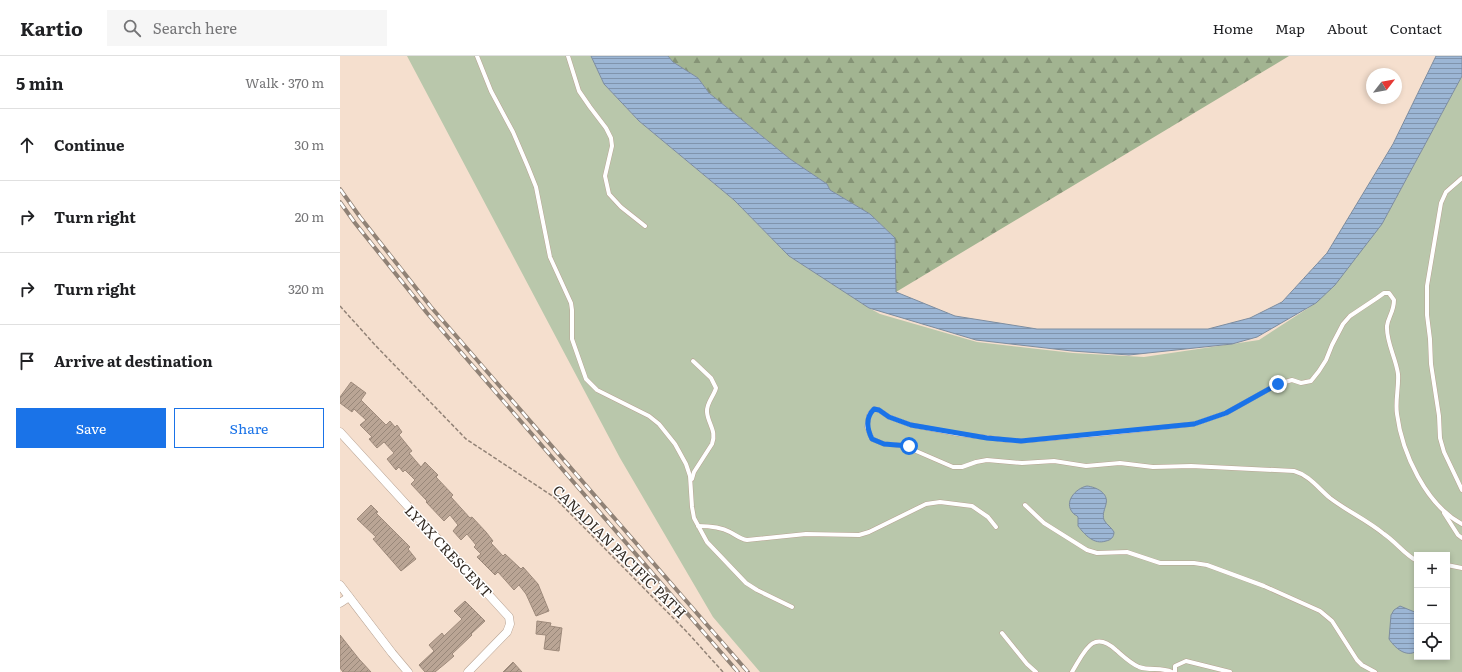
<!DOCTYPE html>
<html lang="en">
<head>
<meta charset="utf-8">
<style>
  body { margin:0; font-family:Literata,serif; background:#f6f6f6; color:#202124 }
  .controls { position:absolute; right:12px; bottom:12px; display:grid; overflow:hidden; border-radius:0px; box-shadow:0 2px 6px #0003 }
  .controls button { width:36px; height:36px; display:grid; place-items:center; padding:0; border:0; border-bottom:1px solid #e0e0e0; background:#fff; color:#202124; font:20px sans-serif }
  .compass { position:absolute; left:1026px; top:12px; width:36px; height:36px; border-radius:50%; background:#fff; box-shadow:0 2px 6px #0003; rotate:59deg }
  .stop { position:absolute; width:12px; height:12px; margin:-9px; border:3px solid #1a73e8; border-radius:50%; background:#fff }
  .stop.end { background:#1a73e8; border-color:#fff; box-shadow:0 1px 4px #0008 }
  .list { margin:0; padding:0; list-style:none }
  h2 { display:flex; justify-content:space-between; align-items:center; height:52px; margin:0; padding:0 16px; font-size:17px }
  h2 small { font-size:13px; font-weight:400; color:#757577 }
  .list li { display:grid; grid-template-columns:26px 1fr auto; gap:12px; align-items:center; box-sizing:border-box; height:72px; padding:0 16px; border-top:1px solid #e0e0e0 }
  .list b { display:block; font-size:15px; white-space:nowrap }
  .list em { font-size:13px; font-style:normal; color:#757577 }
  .actions { display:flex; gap:8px; padding:12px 16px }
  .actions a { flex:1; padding:9px 0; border:1px solid #1a73e8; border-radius:0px; text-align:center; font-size:14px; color:#1a73e8 }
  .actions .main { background:#1a73e8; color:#fff }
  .icon { flex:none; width:22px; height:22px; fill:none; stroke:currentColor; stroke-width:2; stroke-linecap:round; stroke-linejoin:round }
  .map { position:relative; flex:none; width:1122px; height:616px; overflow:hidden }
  header { display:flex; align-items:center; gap:24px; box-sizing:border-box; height:56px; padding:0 20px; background:#fff; border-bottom:1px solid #e0e0e0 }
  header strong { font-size:19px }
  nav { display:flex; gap:22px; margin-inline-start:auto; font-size:14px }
  .search { width:280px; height:36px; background:#f6f6f6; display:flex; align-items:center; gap:10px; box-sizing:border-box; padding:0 14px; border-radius:0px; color:#757577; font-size:15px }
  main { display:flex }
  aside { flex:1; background:#fff }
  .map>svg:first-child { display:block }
  .grass { fill:#b9c7ab; fill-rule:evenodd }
  .forest { fill:url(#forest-firs) }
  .water { fill:url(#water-rules); stroke:#7d8da0 }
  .building { fill:url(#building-hatch); stroke:#9e8a7b }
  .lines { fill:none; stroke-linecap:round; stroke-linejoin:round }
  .lane-casing { stroke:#b8a393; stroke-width:5 }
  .street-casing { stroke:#b8a393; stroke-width:9 }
  .path { stroke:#918276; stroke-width:1.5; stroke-dasharray:4 2; stroke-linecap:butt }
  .lane { stroke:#fff; stroke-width:4 }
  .street { stroke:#fff; stroke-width:8 }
  .rail-casing { stroke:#908276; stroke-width:4 }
  .rail { stroke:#fff; stroke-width:2.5; stroke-dasharray:8; stroke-linecap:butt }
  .route { stroke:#1a73e8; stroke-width:5 }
  .labels { text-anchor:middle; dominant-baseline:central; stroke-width:3; stroke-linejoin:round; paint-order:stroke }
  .street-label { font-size:14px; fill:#342c25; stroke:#fff }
</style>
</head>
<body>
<header>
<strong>Kartio</strong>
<div class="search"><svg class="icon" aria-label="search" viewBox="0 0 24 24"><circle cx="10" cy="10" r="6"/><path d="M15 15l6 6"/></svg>Search here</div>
<nav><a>Home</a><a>Map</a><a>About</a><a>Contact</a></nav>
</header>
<main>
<aside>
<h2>5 min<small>Walk · 370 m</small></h2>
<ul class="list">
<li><svg class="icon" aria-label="ahead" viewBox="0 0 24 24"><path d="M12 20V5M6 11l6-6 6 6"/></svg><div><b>Continue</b></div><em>30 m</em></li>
<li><svg class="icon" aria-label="right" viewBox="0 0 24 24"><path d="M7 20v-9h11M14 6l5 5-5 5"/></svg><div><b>Turn right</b></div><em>20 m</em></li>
<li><svg class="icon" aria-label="right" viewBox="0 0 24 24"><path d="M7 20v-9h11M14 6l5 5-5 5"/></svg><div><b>Turn right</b></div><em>320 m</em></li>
<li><svg class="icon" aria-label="arrive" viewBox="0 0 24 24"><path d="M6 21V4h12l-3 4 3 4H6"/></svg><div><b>Arrive at destination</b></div></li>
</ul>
<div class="actions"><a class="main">Save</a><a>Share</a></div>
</aside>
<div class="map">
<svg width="1122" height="616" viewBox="0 0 1122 616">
  <defs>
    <pattern id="forest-firs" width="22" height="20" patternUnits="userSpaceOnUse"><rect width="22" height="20" fill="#a2b491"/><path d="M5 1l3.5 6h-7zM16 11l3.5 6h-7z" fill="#859376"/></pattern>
    <pattern id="water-rules" width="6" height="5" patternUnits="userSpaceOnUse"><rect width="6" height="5" fill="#9cb6d5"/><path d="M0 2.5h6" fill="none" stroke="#8094ad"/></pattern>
    <pattern id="building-hatch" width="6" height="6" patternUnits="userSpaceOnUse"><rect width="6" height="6" fill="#baa595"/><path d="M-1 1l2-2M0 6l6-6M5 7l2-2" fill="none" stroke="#988779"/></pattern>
  </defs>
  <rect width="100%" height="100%" fill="#f5dfce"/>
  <path class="grass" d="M67 0H251L264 28 299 65 394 144 449 200 529 252 540 258 637 286 733 297 804 301 919 284 976 247 1042 168 1122 20V616H420L373 561 280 402ZM1077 499H1107V601H1077Z"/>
  <polygon class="forest" points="328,0 949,0 556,236 555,182 530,158 490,134 487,128 450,103 369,37 358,22 333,6"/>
  <g class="water">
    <polygon points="251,0 328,0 333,6 358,22 369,37 450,103 487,128 490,134 530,158 555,182 556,236 615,260 697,273 868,273 910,262 942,246 987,197 1053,88 1096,0 1122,0 1122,20 1042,168 995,229 976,247 917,281 892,288 789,299 732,295 636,284 529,252 449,200 394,144 299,65 264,28"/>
    <path d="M747 430C756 431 769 437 766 448 765 453 762 458 764 464 766 468 772 472 774 476 774 481 771 484 766 485 754 489 745 479 738 470V461C737 459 734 459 733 457 723 446 736 432 747 430Z"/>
    <path d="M1060 550 1077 557V595C1066 602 1055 592 1049 583L1051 559 1054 554Z"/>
  </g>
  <g class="building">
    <polygon points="11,326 26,337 21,344 46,369 50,365 55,371 57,369 62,376 59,379 72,395 69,397 81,411 85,406 98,419 96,421 113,439 111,441 130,462 132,461 146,476 153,485 151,487 163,500 165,498 181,513 183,511 198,528 209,555 196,560 186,538 179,529 174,534 158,516 155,519 137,501 141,498 134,491 136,489 127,478 121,484 113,475 118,469 110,459 104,465 86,446 87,445 71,428 75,424 65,414 63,416 59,411 56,414 47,403 54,397 44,386 37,392 29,383 32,381 20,369 26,364 14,353 12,356 0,347 0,341"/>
    <polygon points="31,449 38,456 36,457 70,491 68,493 76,503 61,515 33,483 36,481 17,463"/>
    <polygon points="125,545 145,565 131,578 132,579 112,598 114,600 106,607 95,616 85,616 79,609 94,595 89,589 102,577 104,580 122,563 114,555"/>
    <polygon points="197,565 211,567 210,570 222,572 219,595 204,593 206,579 196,578"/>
    <polygon points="0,579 19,603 31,616 3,616 0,612"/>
    <polygon points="173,606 182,616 163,616"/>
  </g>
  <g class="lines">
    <g class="lane-casing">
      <g id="lane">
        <polyline points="137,0 151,35 173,76 188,111 196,131 210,201 231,247 232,254 232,283 246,323 257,334 309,360 319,368 335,388 346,408 350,420 352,451 354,462 367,486 406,527 417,534 452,551"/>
        <polyline points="228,0 239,35 250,51 266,72 271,82 272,90 265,120 269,138 281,151 305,170"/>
        <polyline points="1122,122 1106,136 1101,147 1087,230 1087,259 1090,283 1091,308 1099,360 1100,382 1104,396 1122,434"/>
        <path d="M352 423 354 416 372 388C377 375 368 368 367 356 366 347 374 340 376 332L371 322 353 305"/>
        <polyline points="685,449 704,467 747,494 757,497 787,496 820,507 854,507 867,509 924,530 980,555 992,565 1017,604 1022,609 1035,616"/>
        <polyline points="1104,457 1118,479 1122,482"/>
        <path d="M358 470C368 470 381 471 390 476 396 479 400 483 407 484L466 478 519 479 529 476 586 448 600 446 632 450 648 461 656 471"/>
        <path d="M1077 505C1064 498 1056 486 1044 478 1027 464 1007 455 990 442 978 432 969 419 954 415L851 410 813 411 780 407 746 410 714 405 682 407 647 404 636 406 622 411H613L576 395 569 390 544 388 532 383 527 371 529 359 532 355 534 353 539 354 549 361 571 369 618 378 666 384 681 385 761 378 854 368 886 357 938 328 952 324 961 327 971 325 979 315 986 304 992 289 1003 268 1010 260 1037 242 1044 237H1049L1054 244C1054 256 1048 261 1047 270 1046 286 1056 302 1058 318 1059 331 1055 345 1057 358 1062 397 1086 449 1122 468"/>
        <polyline points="1107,509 1122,512"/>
        <polyline points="662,577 687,608 696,616"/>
        <path d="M732 616C744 597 752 572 776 594 783 600 790 607 799 611 810 615 821 611 832 616"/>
        <polyline points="835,616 835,610 846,605 890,616"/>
      </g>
    </g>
    <g class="street-casing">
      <g id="street">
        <polyline points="0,376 169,561 170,568 167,576 128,616"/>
        <polyline points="0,529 52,597 68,616"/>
        <polyline points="0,547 9,541"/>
      </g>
    </g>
    <polyline class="path" points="0,250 36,290 126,383 214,441 347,576 383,616"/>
    <use href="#lane" class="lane"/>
    <use href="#street" class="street"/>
    <g class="rail-casing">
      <g id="rail">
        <polyline points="0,133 20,161 91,251 408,616"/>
        <polyline points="0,146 15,167 87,257 398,616"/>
      </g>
    </g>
    <use href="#rail" class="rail"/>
  </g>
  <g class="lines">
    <path class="route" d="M569 390 544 388 532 383C527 373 525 362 534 353L539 354 549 361 571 369 647 382 681 385 854 368 886 357 938 328"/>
  </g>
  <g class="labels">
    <g class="street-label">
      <text transform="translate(109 495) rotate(47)">LYNX CRESCENT</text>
      <text transform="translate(280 495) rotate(45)">CANADIAN PACIFIC PATH</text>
    </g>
  </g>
</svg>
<div class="controls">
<button>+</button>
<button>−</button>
<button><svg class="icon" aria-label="locate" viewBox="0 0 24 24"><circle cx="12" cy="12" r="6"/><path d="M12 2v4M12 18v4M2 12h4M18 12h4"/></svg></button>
</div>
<svg class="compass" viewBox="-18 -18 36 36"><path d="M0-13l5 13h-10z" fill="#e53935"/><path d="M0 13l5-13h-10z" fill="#757577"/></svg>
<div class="stop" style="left:569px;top:390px"></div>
<div class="stop end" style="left:938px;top:328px"></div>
</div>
</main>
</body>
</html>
